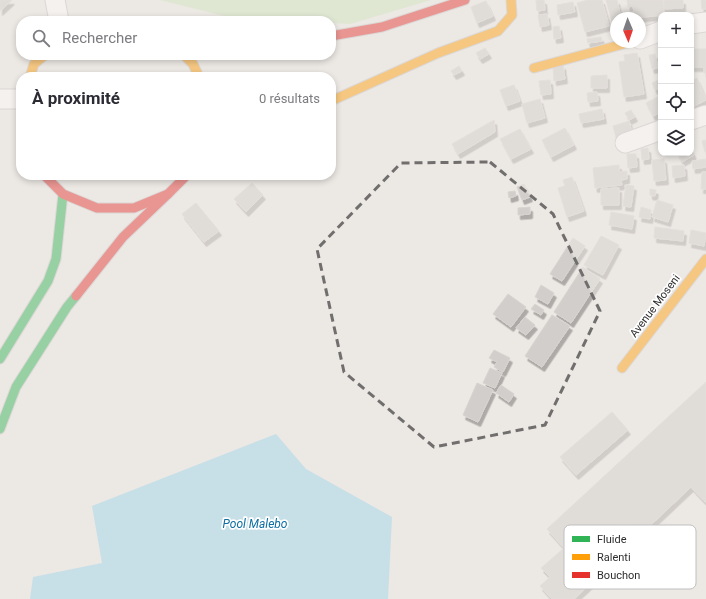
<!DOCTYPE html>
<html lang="fr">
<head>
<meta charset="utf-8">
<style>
  body { margin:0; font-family:Roboto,sans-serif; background:#f7f7f7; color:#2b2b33 }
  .controls { position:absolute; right:12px; top:12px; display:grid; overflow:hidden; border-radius:8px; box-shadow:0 2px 6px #0003 }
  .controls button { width:36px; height:36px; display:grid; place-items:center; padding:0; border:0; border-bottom:1px solid #e1e1e2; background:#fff; color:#2b2b33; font:20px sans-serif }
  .compass { position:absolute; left:610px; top:12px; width:36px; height:36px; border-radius:50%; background:#fff; box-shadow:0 2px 6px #0003; rotate:178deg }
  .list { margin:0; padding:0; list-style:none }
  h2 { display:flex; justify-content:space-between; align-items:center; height:52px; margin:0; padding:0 16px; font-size:17px }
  h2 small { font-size:13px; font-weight:400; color:#7c7c81 }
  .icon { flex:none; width:22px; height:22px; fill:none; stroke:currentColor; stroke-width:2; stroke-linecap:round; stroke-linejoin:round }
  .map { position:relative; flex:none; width:706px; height:599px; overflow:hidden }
  .search { position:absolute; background:#fff; box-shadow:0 2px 6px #0003; left:16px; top:16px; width:320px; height:44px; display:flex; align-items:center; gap:10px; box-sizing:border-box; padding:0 14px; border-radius:16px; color:#7c7c81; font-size:15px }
  .panel { position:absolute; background:#fff; box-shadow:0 2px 6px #0003; left:16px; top:72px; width:320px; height:108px; border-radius:16px }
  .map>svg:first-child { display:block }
  .green { fill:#cee6be }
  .water { fill:#99d6ec }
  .building { fill:#d1cecb; stroke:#d7d4d0; filter:url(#shadow) }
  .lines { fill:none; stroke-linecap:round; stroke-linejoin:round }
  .street-casing { stroke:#c5c4c5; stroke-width:21 }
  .fast-casing { stroke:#c5c4c5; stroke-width:11 }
  .slow-casing { stroke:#c5c4c5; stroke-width:11 }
  .jam-casing { stroke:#c5c4c5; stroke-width:11 }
  .street { stroke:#fcfcfb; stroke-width:19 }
  .fast { stroke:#30b455; stroke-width:9 }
  .slow { stroke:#ff9f0a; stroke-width:9 }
  .jam { stroke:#e5322d; stroke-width:9 }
  .marked { fill:none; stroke:#706f6e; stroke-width:3; stroke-dasharray:8 5; stroke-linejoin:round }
  .labels { text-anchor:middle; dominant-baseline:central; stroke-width:3.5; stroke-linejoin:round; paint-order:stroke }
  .street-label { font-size:11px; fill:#2e2e2e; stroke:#fff }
  .water-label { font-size:12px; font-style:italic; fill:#0d6fa3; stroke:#fff }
  .key { fill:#fff; stroke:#c0c0c0; stroke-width:1 }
  .key-label { font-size:11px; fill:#2e2e2e }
</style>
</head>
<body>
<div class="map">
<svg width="706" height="599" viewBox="0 0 706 599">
  <defs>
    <filter id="shadow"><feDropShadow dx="2.5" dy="4.5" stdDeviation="0" flood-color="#0004"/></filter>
  </defs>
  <rect width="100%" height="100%" fill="#ece8e4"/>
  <polygon class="green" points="160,0 431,0 350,24 331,23 331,21 236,19"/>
  <polygon class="water" points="276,434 306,469 392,517 388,599 30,599 33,577 102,563 92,506"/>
  <g class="building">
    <polygon points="0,0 12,0 0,11"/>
    <polygon points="536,0 544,0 545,10 537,11"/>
    <polygon points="588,0 602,0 609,26 585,32 577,3"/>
    <polygon points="606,0 617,0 621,18 616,18 616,31 615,32"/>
    <polygon points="627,0 663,0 664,15 635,18 633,6 628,7"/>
    <polygon points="664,0 683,0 683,8 664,9"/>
    <polygon points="701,0 706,0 706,9 702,9"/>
    <polygon points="486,1 493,16 477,23 471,7"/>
    <polygon points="573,2 575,12 558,15 557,5"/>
    <polygon points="547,14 549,25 540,27 538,15"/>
    <polygon points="559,26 561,38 554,39 553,27"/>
    <polygon points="601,37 602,41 588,43 587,39"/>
    <polygon points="485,48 489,54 480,59 476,53"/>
    <polygon points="691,49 706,49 706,73 704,73 704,67 692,67"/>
    <polygon points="637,53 644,94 624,97 619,62 625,61 624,55"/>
    <polygon points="655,54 658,68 652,69 649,55"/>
    <polygon points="563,65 565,79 554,81 553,67"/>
    <polygon points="459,66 462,71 454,75 451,71"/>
    <polygon points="607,75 607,88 591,88 591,76"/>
    <polygon points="697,78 706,100 694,106 691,99 691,81"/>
    <polygon points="550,80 551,94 541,95 539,81"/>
    <polygon points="659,80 661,87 655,90 652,83"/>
    <polygon points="514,85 520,101 506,106 500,90"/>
    <polygon points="597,92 598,101 588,102 587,93"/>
    <polygon points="661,95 661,112 653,116 646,103"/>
    <polygon points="540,99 545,118 527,123 522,104"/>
    <polygon points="602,109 604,119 581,123 579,114"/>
    <polygon points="631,110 635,117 629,120 625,113"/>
    <polygon points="494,120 495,132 458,154 452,144"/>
    <polygon points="629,121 633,137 617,141 613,126"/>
    <polygon points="565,128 574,145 551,157 542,140"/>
    <polygon points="520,129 531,149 511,159 500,139"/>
    <polygon points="706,140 706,152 705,152 702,141"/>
    <polygon points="648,148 649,159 642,160 641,149"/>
    <polygon points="691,149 694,155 682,162 677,153 691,153"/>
    <polygon points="627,154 636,154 637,167 628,168"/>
    <polygon points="664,159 666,180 654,181 652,160"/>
    <polygon points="706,159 706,167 693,169 692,161"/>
    <polygon points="619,165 619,172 627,171 627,179 621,180 622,185 595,188 593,168"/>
    <polygon points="684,165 685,176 673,178 672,166"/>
    <polygon points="702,172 706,172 706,189 701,189"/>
    <polygon points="572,177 584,211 567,217 558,188 565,186 563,180"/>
    <polygon points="252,183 263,195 246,212 234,199"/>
    <polygon points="524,184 530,197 522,200 517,187"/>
    <polygon points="626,185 634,186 631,207 623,206"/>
    <polygon points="619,188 619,205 601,205 601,189"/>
    <polygon points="650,189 656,190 655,196 650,195"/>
    <polygon points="515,191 516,196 509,198 508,192"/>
    <polygon points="657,200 673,205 668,222 652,217"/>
    <polygon points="196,203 219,231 204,242 182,214"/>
    <polygon points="530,207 530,214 518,215 518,208"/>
    <polygon points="641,207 651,210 650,219 639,217"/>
    <polygon points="611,212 634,216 632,229 609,225"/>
    <polygon points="655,227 684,231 683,241 654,238"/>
    <polygon points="691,230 706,233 704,246 689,243"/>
    <polygon points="601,236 619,245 603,275 584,265"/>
    <polygon points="573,238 585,246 562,281 550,274"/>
    <polygon points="583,267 600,279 571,323 554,312"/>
    <polygon points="541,285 554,293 548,304 535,297"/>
    <polygon points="508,294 526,307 511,327 493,314"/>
    <polygon points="535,304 544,310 541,315 531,309"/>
    <polygon points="552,315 570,326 542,367 525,356"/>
    <polygon points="525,317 535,325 526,335 516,328"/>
    <polygon points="494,350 510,358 503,372 494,367 497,362 489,358"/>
    <polygon points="490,368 502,373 495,388 483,383"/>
    <polygon points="706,382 706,503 691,487 637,538 624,524 599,547 614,562 574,599 552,599 540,586 550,577 541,568 564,548 547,529"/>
    <polygon points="477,383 493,390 478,422 463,415"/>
    <polygon points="501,385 514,394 509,402 496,393"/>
    <polygon points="612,412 628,430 576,475 560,457"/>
  </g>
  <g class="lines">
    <g class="street-casing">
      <g id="street">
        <polyline points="55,0 59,21"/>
        <polyline points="691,24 706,22"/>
        <polyline points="640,39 661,31"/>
        <polyline points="0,99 21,99"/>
        <polyline points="691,120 706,115"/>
        <polyline points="625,143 661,130"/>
      </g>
    </g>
    <g class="fast-casing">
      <g id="fast">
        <polyline points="0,359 48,281 56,259 63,194"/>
        <polyline points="0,429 16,387 67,307 76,296"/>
      </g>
    </g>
    <g class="slow-casing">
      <g id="slow">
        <polyline points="184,55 193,64 199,77"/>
        <polyline points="534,68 631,42"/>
        <polyline points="30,77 34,64 45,55"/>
        <polyline points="331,101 438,53 498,31 512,15 511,0"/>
        <polyline points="622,368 706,259"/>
      </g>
    </g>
    <g class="jam-casing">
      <g id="jam">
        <polyline points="331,36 382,27 465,0"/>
        <polyline points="44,175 63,194 97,208 134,208 168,194 187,175"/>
        <polyline points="76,296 123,237 168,194"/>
      </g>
    </g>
    <use href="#street" class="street"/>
    <use href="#fast" class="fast"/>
    <use href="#slow" class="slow"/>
    <use href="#jam" class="jam"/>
  </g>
  <path d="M0 0H706V599H0ZM490 162 553 214 600 311 545 425 434 447 344 372 317 249 401 163Z" fill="#ece8e4" fill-opacity=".55" fill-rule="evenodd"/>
  <path class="marked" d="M490 162 553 214 600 311 545 425 434 447 344 372 317 249 401 163Z"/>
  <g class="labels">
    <g class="street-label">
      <text transform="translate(655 306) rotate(-53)">Avenue Moseni</text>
    </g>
    <g class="water-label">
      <text x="255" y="524">Pool Malebo</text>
    </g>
  </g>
  <rect x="564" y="525" width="132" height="64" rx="6" class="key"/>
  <rect x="572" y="536" width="18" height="6" fill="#30b455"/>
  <rect x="572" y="554" width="18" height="6" fill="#ff9f0a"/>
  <rect x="572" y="572" width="18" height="6" fill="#e5322d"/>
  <g class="key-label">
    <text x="597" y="543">Fluide</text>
    <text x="597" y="561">Ralenti</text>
    <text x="597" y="579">Bouchon</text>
  </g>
</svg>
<div class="controls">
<button>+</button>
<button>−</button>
<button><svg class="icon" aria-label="locate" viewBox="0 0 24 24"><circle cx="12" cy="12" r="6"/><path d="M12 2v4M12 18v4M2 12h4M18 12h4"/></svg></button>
<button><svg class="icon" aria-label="layers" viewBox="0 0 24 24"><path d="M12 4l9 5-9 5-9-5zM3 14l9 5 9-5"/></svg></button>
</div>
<svg class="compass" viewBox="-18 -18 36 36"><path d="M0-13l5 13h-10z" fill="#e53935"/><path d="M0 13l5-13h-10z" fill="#7c7c81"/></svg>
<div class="search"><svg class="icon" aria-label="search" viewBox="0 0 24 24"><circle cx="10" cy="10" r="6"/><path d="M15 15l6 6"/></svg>Rechercher</div>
<section class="panel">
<h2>À proximité<small>0 résultats</small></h2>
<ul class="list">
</ul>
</section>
</div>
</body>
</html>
